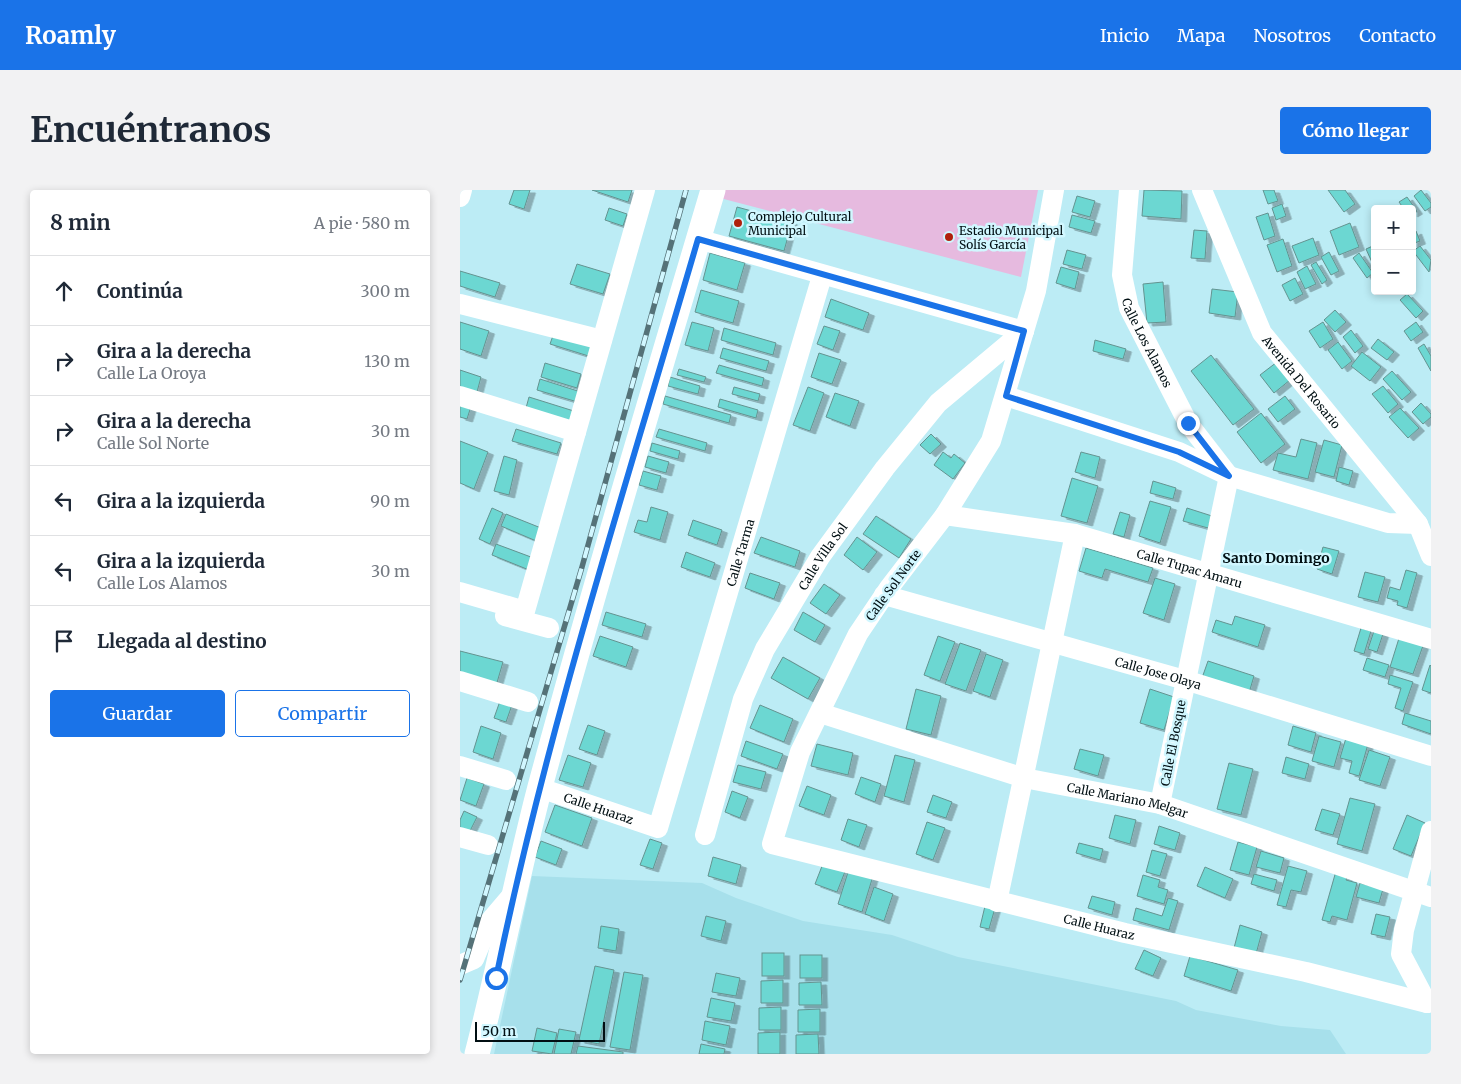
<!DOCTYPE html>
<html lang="es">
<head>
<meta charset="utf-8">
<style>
  body { margin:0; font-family:Merriweather,serif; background:#f2f2f3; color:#1f2937 }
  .controls { position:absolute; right:15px; top:15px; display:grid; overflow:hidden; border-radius:5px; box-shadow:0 2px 8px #0003 }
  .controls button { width:45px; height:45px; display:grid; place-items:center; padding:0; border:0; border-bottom:1px solid #e0e1e3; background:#fff; color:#1f2937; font:25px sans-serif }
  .scale { position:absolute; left:15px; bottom:12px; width:130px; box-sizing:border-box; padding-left:5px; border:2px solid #010f13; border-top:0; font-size:14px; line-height:18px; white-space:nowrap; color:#010f13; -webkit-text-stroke:4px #d1f7ff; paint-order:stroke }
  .stop { position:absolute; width:15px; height:15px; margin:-11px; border:4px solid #1a73e8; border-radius:50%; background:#fff }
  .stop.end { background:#1a73e8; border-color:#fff; box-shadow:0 1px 5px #0008 }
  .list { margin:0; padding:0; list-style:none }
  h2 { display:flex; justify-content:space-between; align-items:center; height:65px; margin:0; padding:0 20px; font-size:21px }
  h2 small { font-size:16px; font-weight:400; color:#747a83 }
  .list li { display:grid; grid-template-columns:32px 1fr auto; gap:15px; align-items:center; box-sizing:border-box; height:70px; padding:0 20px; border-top:1px solid #e0e1e3 }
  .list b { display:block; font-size:19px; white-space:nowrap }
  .list p { margin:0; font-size:16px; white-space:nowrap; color:#747a83 }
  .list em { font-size:16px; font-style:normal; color:#747a83 }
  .actions { display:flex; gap:10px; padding:15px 20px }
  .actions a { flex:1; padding:11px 0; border:1px solid #1a73e8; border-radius:5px; text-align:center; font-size:18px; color:#1a73e8 }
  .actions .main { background:#1a73e8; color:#fff }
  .icon { flex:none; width:28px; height:28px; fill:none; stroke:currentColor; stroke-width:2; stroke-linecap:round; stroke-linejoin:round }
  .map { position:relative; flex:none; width:971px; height:864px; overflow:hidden; border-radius:5px }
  header { display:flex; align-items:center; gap:30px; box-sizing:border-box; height:70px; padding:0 25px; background:#1a73e8; color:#fff }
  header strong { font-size:24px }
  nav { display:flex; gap:28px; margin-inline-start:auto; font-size:18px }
  .intro { display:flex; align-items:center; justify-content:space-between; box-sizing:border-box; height:120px; padding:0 30px }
  h1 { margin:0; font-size:35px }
  .button { padding:12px 22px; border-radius:5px; background:#1a73e8; color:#fff; font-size:18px; font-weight:700 }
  main { display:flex; gap:30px; padding:0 30px }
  aside { flex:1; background:#fff; border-radius:5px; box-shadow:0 2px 8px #0003 }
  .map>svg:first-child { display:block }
  .built { fill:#a7e0eb }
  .green { fill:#e6badf }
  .building { fill:#6cd7d2; stroke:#649390; filter:url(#shadow) }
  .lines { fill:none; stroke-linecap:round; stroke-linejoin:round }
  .minor { stroke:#fff; stroke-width:20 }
  .tertiary { stroke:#fff; stroke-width:25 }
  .rail-casing { stroke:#557278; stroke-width:5.5 }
  .rail { stroke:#d1f7ff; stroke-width:4; stroke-dasharray:11; stroke-linecap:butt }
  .route { stroke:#1a73e8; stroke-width:6 }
  .poi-dot { fill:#b0210d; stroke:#d1f7ff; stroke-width:2 }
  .labels { text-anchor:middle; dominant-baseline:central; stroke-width:5; stroke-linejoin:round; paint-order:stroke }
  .poi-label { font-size:12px; fill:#010f13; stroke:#d1f7ff; text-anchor:start }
  .street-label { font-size:12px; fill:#010f13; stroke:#d1f7ff }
  .neighbourhood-label { font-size:14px; font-weight:bold; fill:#010f13; stroke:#d1f7ff }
</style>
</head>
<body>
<header>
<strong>Roamly</strong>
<nav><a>Inicio</a><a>Mapa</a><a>Nosotros</a><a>Contacto</a></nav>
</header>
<div class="intro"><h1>Encuéntranos</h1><a class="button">Cómo llegar</a></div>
<main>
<aside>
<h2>8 min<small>A pie · 580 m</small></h2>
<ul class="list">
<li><svg class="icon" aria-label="ahead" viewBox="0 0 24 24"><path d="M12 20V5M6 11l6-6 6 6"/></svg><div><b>Continúa</b></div><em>300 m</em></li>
<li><svg class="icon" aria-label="right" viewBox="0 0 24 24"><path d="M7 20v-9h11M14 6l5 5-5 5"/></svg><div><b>Gira a la derecha</b><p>Calle La Oroya</p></div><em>130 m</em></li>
<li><svg class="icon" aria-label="right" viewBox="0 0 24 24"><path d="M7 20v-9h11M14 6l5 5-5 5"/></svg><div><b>Gira a la derecha</b><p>Calle Sol Norte</p></div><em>30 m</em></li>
<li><svg class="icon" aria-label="left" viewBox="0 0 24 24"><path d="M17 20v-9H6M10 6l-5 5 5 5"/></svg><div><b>Gira a la izquierda</b></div><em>90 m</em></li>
<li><svg class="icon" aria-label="left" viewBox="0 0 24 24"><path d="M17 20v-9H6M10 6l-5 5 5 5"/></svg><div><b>Gira a la izquierda</b><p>Calle Los Alamos</p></div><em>30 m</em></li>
<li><svg class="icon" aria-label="arrive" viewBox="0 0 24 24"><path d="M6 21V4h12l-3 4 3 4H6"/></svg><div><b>Llegada al destino</b></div></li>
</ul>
<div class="actions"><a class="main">Guardar</a><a>Compartir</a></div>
</aside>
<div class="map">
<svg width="971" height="864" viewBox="0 0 971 864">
  <defs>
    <filter id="shadow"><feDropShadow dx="5.5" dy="3" stdDeviation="0" flood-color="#0004"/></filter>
  </defs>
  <rect width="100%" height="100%" fill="#bcecf5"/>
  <polygon class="built" points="72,686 242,693 276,708 343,731 432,745 498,767 716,811 736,820 821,836 870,840 886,864 34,864"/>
  <polygon class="green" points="258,0 578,0 561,87 256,7"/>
  <g class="building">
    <polygon points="54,0 70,0 64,19 49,14"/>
    <polygon points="132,0 172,0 168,12"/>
    <polygon points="684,0 722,1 721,29 682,26"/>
    <polygon points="803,0 814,0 818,11 808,14"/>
    <polygon points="868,0 885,0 895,14 884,22"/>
    <polygon points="961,0 971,13 971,17 965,21 954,6"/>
    <polygon points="617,6 635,11 630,27 612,22"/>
    <polygon points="947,7 957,21 952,24 952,19 944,19 939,12"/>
    <polygon points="822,14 826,26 816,30 812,18"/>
    <polygon points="277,17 332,32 324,61 269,46"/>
    <polygon points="149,18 167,24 163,36 145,30"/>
    <polygon points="808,23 815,46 804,50 796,27"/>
    <polygon points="612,25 635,31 631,43 609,37"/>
    <polygon points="890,33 899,57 879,65 870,41"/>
    <polygon points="734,40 747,41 745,69 731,68"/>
    <polygon points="956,41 960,51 952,54 952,43"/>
    <polygon points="853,48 859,65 839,73 832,56"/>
    <polygon points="823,49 832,76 817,82 807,55"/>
    <polygon points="915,55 915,79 906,59"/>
    <polygon points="960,56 971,70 969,82 953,61"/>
    <polygon points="607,60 626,65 622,79 603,74"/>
    <polygon points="869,62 879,81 871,85 861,67"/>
    <polygon points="250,63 285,73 277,100 243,90"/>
    <polygon points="899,63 913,83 907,88 893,68"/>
    <polygon points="856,72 867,90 862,94 851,75"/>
    <polygon points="117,74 150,84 143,104 110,94"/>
    <polygon points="847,76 856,94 845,99 837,82"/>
    <polygon points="601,77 619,82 615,99 596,93"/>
    <polygon points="0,81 40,93 35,107 0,96"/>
    <polygon points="835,88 843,104 830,111 822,95"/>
    <polygon points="703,92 706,132 687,133 683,94"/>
    <polygon points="752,99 778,102 775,127 749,123"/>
    <polygon points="241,100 279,111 273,133 235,122"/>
    <polygon points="947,104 963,121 956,128 940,110"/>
    <polygon points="371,109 409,123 403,140 365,127"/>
    <polygon points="875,120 886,132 875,142 864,130"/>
    <polygon points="0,132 29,141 21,166 0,159"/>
    <polygon points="232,132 254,138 248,161 225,155"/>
    <polygon points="863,132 873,149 860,158 849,141"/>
    <polygon points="956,132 963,142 951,151 944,141"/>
    <polygon points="364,136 380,141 373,160 357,154"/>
    <polygon points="264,138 316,153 313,165 261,150"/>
    <polygon points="95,140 139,153 135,168 90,154"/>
    <polygon points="891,140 903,156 895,163 883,147"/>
    <polygon points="918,149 934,162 927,170 911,158"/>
    <polygon points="635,150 666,159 663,169 633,161"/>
    <polygon points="878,152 892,171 882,179 868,160"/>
    <polygon points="964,154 971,166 971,181 958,158"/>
    <polygon points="263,158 309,171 306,181 260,168"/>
    <polygon points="902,162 921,177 910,191 891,176"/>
    <polygon points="359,163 381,170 372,194 351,187"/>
    <polygon points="751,165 794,219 773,235 731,181"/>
    <polygon points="817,172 830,190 814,203 800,185"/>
    <polygon points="85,173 121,184 117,198 81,187"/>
    <polygon points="259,175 304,188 302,196 256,183"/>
    <polygon points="219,179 246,187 244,192 217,185"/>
    <polygon points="0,180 21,187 17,202 0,197"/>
    <polygon points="932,181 951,202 942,210 923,189"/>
    <polygon points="210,187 240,196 238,204 208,196"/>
    <polygon points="80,189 124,203 121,213 77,200"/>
    <polygon points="923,196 938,214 928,223 912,204"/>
    <polygon points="274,197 300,204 298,211 272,204"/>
    <polygon points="348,197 364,203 350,241 333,235"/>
    <polygon points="375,203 399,211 390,236 366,227"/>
    <polygon points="0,206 13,210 7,229 0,227"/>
    <polygon points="205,206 271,225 269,233 203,214"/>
    <polygon points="825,206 835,219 818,232 808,219"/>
    <polygon points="69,207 117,222 113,232 66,218"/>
    <polygon points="260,209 298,220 296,228 258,217"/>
    <polygon points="961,213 971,224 971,227 963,234 952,222"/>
    <polygon points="940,218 959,238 948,248 929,227"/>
    <polygon points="801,223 825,254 801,273 777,242"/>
    <polygon points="56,239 101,253 97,264 52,251"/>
    <polygon points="199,239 247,253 245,261 196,247"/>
    <polygon points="471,244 481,254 470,264 460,255"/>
    <polygon points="841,249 857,253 848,289 813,280 818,263 836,267"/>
    <polygon points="864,250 882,255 874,287 855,282"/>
    <polygon points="0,251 28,262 14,299 0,293"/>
    <polygon points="192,253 220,261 218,269 190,261"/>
    <polygon points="483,262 491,268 494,264 505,273 493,289 474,275"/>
    <polygon points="621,262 640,267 635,288 615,282"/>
    <polygon points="44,266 57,270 49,305 34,301"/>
    <polygon points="188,266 209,272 206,283 185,277"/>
    <polygon points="879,277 893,281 889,295 876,291"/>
    <polygon points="183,281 201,286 197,300 179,295"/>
    <polygon points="612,288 638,296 627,333 601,326"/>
    <polygon points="693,291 716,298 713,309 690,303"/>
    <polygon points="690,311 711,317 700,353 679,346"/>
    <polygon points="191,317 208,322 200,350 174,342 178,330 187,332"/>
    <polygon points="32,318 43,323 30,354 19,349"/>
    <polygon points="727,318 752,326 748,338 723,331"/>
    <polygon points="660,322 670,325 664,347 653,344"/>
    <polygon points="46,324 86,340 81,353 41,336"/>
    <polygon points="416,326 451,349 439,368 403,344"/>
    <polygon points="233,330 262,340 257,355 228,345"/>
    <polygon points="301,347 340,361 335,377 294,363"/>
    <polygon points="397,347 417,362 403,380 384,365"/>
    <polygon points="36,354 79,370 74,382 32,365"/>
    <polygon points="863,357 879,361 872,384 857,379"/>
    <polygon points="626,358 693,378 688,392 645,379 642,388 619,381"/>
    <polygon points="226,362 255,373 250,387 221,377"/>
    <polygon points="946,380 957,383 947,418 937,415 938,411 927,408 930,397 940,400"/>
    <polygon points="905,382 925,387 918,412 898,407"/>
    <polygon points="290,383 320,393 314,409 285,398"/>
    <polygon points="695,388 715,394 704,430 683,423"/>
    <polygon points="364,394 380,405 366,424 350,413"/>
    <polygon points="146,422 186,434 182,447 142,435"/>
    <polygon points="343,422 365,435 355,452 334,440"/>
    <polygon points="775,426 805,435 798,457 752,442 756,430 772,435"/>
    <polygon points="901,438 911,441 904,464 894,461"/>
    <polygon points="915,438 924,441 917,462 908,459"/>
    <polygon points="940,445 964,453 953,484 930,477"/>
    <polygon points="140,446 173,457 166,477 133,466"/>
    <polygon points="478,446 495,452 480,491 464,485"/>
    <polygon points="500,453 521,460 506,501 485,494"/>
    <polygon points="0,461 43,472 36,496 0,486"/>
    <polygon points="526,464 543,470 530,507 513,501"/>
    <polygon points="323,467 360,488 348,509 311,488"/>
    <polygon points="907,468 929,475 925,487 903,480"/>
    <polygon points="748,471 794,486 789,503 742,488"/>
    <polygon points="970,475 971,476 971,503 962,500"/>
    <polygon points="930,485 953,492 943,521 935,518 941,498 928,494"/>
    <polygon points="456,499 481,506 471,545 446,539"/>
    <polygon points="690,499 714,507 704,540 680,533"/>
    <polygon points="40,511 52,515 46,532 34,528"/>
    <polygon points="300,515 333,529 324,552 290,538"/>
    <polygon points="945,523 971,531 971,544 942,534"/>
    <polygon points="128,535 145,541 137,565 119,559"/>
    <polygon points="21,536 41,543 33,569 13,562"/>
    <polygon points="833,536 856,543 851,562 828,555"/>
    <polygon points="859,546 881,552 874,577 852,571"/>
    <polygon points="886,548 908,554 899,586 889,583 892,571 880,568"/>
    <polygon points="286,551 323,564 317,579 281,566"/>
    <polygon points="357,554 393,563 388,585 351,576"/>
    <polygon points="620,559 644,565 638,586 614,579"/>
    <polygon points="909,560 930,567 920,596 899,590"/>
    <polygon points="108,565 131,573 123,597 99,590"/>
    <polygon points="435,565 455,570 444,612 424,606"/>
    <polygon points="826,567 849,574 845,589 822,583"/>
    <polygon points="769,573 793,579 781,625 757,619"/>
    <polygon points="278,575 306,582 301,599 273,592"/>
    <polygon points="401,587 421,594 415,612 395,604"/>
    <polygon points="7,588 24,594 16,616 0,610"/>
    <polygon points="347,596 371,605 364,625 339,616"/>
    <polygon points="272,601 288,607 280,628 265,622"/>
    <polygon points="473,605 492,612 486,628 467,622"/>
    <polygon points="890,608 915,614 902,661 877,654"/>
    <polygon points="95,615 132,628 122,656 85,642"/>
    <polygon points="862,619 880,624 873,645 855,640"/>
    <polygon points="4,621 17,627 8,645 0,641 0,630"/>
    <polygon points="655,625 676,630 670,654 649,648"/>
    <polygon points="947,625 965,633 951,666 933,659"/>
    <polygon points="388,629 407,635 399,657 381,650"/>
    <polygon points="467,632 485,638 473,670 456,664"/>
    <polygon points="699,636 720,643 715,660 694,654"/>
    <polygon points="190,649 202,653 193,679 180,675"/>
    <polygon points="81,651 102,659 96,675 75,667"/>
    <polygon points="778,652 797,657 789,685 770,680"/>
    <polygon points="619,653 643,659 640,670 616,663"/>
    <polygon points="692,660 707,664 700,686 686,682"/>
    <polygon points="801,661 824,668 820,683 796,677"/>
    <polygon points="253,667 281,675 276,694 248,686"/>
    <polygon points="364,671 386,679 377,702 355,694"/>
    <polygon points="828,676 847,681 841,702 831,700 826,717 817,715"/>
    <polygon points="745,677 773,689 765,708 737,696"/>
    <polygon points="389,679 413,686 402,722 378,714"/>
    <polygon points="876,681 888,684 886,690 897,693 887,730 872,726 870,732 862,730"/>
    <polygon points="794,684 817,690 814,701 791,694"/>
    <polygon points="683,685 700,690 698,697 708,700 704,714 677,706"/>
    <polygon points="900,693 923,699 919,713 896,707"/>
    <polygon points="414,697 433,704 424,731 405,724"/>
    <polygon points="632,706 655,712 652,725 628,718"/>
    <polygon points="708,708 718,711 709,740 673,730 676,718 702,726"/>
    <polygon points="525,716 535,718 529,739 520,737"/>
    <polygon points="916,724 930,727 925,747 911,744"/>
    <polygon points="246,726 266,731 261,751 241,746"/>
    <polygon points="780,735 802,742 796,764 774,758"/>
    <polygon points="141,736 159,739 156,761 138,758"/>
    <polygon points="684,760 701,768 693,786 675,779"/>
    <rect x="302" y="763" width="22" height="23"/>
    <rect x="340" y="765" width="22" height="23"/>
    <polygon points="730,766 778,780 771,801 724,786"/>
    <polygon points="135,776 154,780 139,854 119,850"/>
    <polygon points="164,782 183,785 170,860 150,857"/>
    <polygon points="256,783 280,788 276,806 252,802"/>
    <polygon points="323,790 323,813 301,813 301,791"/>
    <polygon points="361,792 362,815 339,815 339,793"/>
    <polygon points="251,808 275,813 271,831 247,827"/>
    <polygon points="321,817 321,840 299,840 299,818"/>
    <polygon points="360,819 360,842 338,842 338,820"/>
    <polygon points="245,831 270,836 266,855 242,850"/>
    <polygon points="77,838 97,843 92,864 72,861"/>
    <polygon points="99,839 116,842 111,864 94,864"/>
    <polygon points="320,842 320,864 298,864 298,843"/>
    <polygon points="358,844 359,864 336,864 336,845"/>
    <polygon points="241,854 265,859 264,864 239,864"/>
    <polygon points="118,856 163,862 163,864 116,864"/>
  </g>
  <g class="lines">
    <g class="minor">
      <path id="s1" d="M594 0 576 101 531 251 485 325 429 398 398 444 340 562 312 654 665 743 846 782 967 813"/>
      <path id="s2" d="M669 0 662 85 669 118 728 233 769 286 700 614"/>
      <path id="s3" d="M742 0 802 143 958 334 971 366"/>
      <polyline points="0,7 2,0"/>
      <polyline points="238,49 564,141"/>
      <polyline points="0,114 142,150"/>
      <polyline points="0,206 116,242"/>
      <polyline points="546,206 719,262 769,286 928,333 958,334"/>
      <path id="s4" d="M485 325 615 344 971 449"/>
      <polyline points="0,402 65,421 185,0"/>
      <path id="s5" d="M424 405 725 490 971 566"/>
      <polyline points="45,426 89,438"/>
      <polyline points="0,491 68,512"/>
      <path id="s6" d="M360 523 564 588 700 614 971 707"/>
      <polyline points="0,576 46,590"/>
      <path id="s7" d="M80 598 198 638 362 86"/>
      <path id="s8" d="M245 645 283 509 305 459 360 367 425 278 478 213 564 141"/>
      <polyline points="0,647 28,655"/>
      <polyline points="537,712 615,344"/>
      <polyline points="0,775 14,769 30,731 53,704"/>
      <polyline points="967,813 941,764 944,740 971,641"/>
    </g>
    <path class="tertiary" d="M17 864C40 775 57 685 80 597 134 397 194 199 253 0"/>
    <g class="rail-casing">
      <polyline id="rail" points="0,790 122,377 226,0"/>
    </g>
    <use href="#rail" class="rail"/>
  </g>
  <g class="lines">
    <path class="route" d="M36 788C87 538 167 293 238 49L564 141 546 206 719 262 769 286 728 233"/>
  </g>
  <g class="poi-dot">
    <circle cx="278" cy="33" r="5"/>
    <circle cx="489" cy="47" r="5"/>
  </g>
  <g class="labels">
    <g class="poi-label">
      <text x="288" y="26">Complejo Cultural<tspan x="288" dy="14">Municipal</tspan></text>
      <text x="499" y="40">Estadio Municipal<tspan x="499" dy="14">Solís García</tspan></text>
    </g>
    <g class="street-label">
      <text stroke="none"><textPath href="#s2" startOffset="158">Calle Los Alamos</textPath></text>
      <text stroke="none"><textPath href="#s3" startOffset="218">Avenida Del Rosario</textPath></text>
      <text stroke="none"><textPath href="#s7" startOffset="412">Calle Tarma</textPath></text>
      <text stroke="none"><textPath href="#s8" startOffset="305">Calle Villa Sol</textPath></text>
      <text stroke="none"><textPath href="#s4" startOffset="251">Calle Tupac Amaru</textPath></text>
      <text transform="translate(433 395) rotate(-54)">Calle Sol Norte</text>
      <text stroke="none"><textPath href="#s5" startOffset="285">Calle Jose Olaya</textPath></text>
      <text transform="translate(713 553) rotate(-79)">Calle El Bosque</text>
      <text stroke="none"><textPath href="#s6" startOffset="320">Calle Mariano Melgar</textPath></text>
      <text stroke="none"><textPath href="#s7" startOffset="62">Calle Huaraz</textPath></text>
      <text stroke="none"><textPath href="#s1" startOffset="1059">Calle Huaraz</textPath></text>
    </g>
    <g class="neighbourhood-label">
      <text x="816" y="368">Santo Domingo</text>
    </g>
  </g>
</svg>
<div class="controls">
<button>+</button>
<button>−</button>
</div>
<div class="scale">50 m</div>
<div class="stop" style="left:36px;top:788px"></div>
<div class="stop end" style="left:728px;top:233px"></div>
</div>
</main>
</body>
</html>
